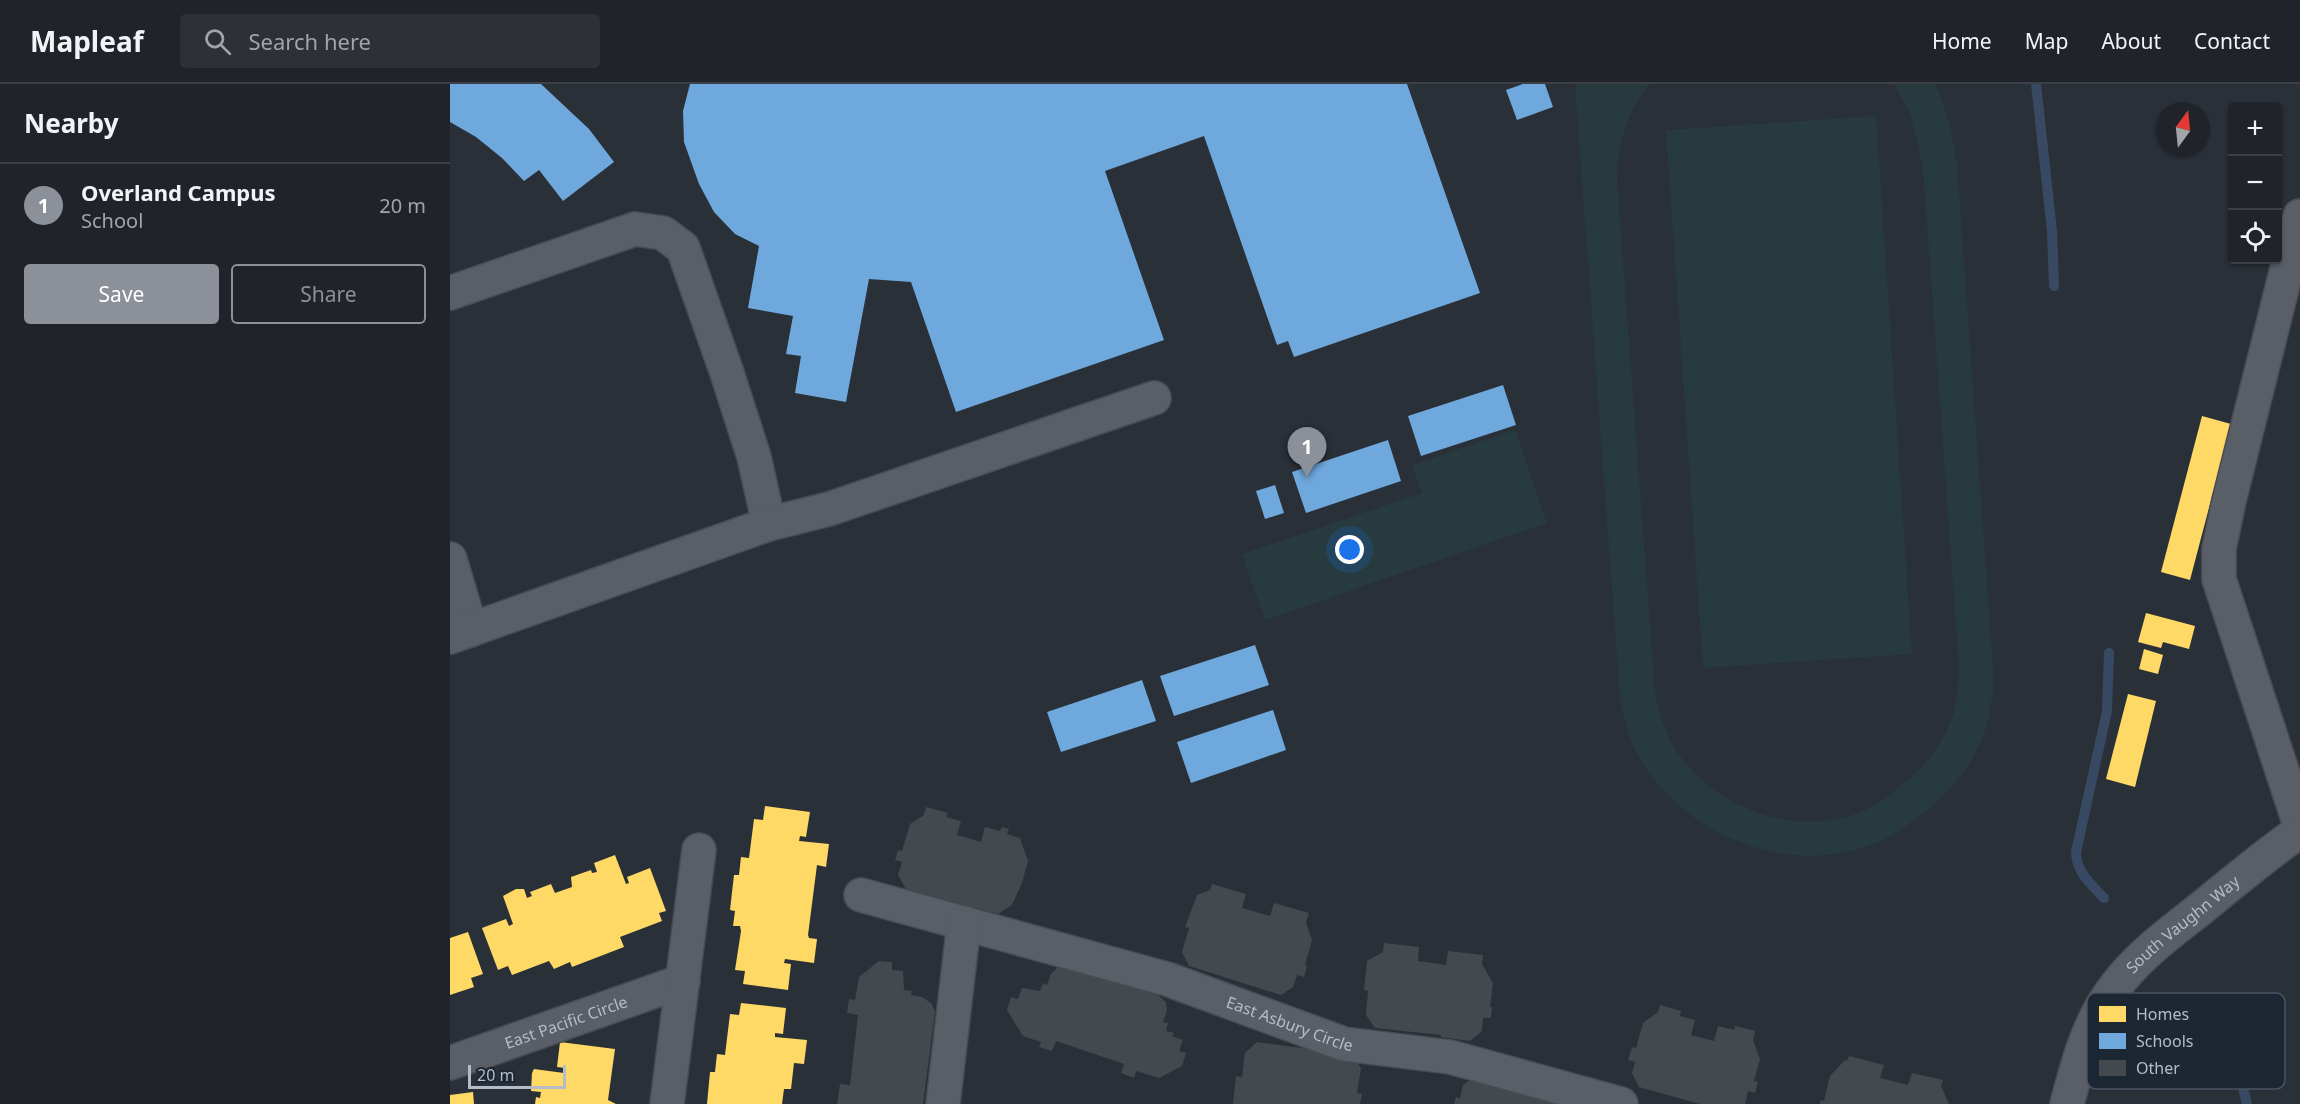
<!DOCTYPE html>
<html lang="en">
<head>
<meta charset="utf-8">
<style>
  body { margin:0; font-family:"Noto Sans",sans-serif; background:#2d3036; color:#f1f3f6 }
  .controls { position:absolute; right:18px; top:18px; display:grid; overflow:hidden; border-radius:6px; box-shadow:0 2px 4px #0004 }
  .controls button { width:54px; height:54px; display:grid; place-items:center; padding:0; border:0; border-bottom:2px solid #3d4147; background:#20242a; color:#f1f3f6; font:30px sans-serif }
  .compass { position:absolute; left:1706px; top:18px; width:54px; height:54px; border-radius:50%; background:#20242a; box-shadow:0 2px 4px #0004; rotate:15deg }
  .scale { position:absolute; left:18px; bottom:15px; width:98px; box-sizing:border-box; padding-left:6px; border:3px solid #b4bcc9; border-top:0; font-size:16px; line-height:21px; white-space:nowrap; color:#b4bcc9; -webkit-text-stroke:4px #1d2633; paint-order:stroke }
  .you { position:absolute; left:900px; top:466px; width:21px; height:21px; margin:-15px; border:4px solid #fff; border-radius:50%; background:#1a73e8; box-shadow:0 0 0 9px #1a73e833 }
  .badge { display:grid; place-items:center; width:39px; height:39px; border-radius:50%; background:#8c9099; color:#fff; font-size:20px; font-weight:700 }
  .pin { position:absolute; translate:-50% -50px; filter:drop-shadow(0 2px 3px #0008) }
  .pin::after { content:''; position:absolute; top:32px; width:21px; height:18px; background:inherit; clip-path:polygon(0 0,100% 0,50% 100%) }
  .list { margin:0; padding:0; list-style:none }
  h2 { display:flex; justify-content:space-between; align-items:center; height:78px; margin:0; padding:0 24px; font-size:26px }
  h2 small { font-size:20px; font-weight:400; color:#a2a4a8 }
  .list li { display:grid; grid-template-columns:39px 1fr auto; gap:18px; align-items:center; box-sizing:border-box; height:84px; padding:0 24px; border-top:2px solid #3d4147 }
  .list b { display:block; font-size:22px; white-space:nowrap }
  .list p { margin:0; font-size:20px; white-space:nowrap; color:#a2a4a8 }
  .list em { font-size:20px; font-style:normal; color:#a2a4a8 }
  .actions { display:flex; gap:12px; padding:18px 24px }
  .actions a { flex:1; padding:14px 0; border:2px solid #8c9099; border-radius:6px; text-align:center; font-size:21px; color:#8c9099 }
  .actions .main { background:#8c9099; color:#fff }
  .icon { flex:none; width:33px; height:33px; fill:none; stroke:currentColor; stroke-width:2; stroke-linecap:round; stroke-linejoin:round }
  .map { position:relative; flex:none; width:1850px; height:1020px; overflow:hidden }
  header { display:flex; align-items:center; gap:36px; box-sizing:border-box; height:84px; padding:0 30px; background:#20242a; border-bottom:2px solid #3d4147 }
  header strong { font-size:28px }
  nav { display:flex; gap:33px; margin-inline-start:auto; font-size:21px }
  .search { width:420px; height:54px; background:#2d3036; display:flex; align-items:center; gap:15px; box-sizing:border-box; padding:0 21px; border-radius:6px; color:#a2a4a8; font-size:22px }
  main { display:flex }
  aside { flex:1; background:#20242a }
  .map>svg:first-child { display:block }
  .green { fill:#273a3e }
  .homes { fill:#ffd966 }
  .schools { fill:#6fa8dc }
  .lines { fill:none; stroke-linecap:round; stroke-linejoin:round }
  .stream { stroke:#384963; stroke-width:10 }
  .building { fill:#444950 }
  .minor-casing { stroke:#484c53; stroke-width:36 }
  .minor { stroke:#5a5e66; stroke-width:33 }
  .labels { text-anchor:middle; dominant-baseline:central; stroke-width:6; stroke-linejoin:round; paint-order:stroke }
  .street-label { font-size:16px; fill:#b4bcc9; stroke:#1d2633 }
  .key { fill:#1d2633; stroke:#4a5360; stroke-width:1.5 }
  .key-label { font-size:16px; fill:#b4bcc9 }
</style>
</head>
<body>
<header>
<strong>Mapleaf</strong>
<div class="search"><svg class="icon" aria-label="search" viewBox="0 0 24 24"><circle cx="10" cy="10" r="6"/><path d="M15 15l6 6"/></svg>Search here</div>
<nav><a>Home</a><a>Map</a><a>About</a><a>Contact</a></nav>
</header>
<main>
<aside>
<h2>Nearby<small></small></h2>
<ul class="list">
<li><span class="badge">1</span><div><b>Overland Campus</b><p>School</p></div><em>20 m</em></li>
</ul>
<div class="actions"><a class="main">Save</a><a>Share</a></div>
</aside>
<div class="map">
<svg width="1850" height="1020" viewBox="0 0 1850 1020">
  <rect width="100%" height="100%" fill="#2a3038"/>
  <g class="green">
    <path d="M1125 0H1199C1176 32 1168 56 1167 96L1205 609C1210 632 1216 653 1230 672 1267 724 1344 752 1405 730 1422 724 1439 712 1452 701 1474 683 1491 663 1501 637 1509 615 1509 592 1508 569L1473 85 1461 31 1444 0H1485C1497 26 1503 53 1507 81L1544 598C1542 614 1540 631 1535 647 1524 679 1502 706 1476 727 1459 740 1439 755 1418 762 1332 792 1231 749 1187 670 1178 653 1174 633 1170 614Z"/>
    <polygon points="1426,32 1462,570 1253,584 1216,46"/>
    <polygon points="1065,346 1097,439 815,536 792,470 972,409 962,381"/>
  </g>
  <g class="homes">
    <polygon points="1752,332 1781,340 1740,496 1711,488"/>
    <polygon points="1696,529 1745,542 1739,565 1713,558 1711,564 1688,558"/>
    <polygon points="1694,565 1713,571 1708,590 1689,585"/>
    <polygon points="1678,610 1706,617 1685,703 1656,695"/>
    <polygon points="315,722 360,728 356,753 350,752 349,757 379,760 376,783 367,781 358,851 359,854 367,855 364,879 335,875 334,879 341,880 338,906 293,900 295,887 285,886 291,847 290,842 283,842 285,827 280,826 284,791 289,791 291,773 299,774 304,735 313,736"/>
    <polygon points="165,771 176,800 179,799 177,793 200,784 216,827 209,829 212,837 170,853 174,863 122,883 120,878 104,885 99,877 62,891 58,882 48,886 32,844 56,835 59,842 63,840 53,812 66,805 74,805 77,814 82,812 80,808 101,800 105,809 122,803 121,793 141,786 142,789 147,788 144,779"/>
    <polygon points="18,848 33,890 21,894 24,903 0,911 0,854"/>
    <polygon points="291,919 336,924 333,950 325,949 325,953 357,956 354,980 344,979 341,1005 334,1005 332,1020 257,1020 260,988 265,988 267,970 275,971 280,930 289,931"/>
    <polygon points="110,958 165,965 158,1016 166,1020 85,1020 86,1013 90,1014 91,1008 81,1007 82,989 84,985 114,989 115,984 107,983"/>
    <polygon points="23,1008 24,1020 0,1020 0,1011"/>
  </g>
  <g class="schools">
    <polygon points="0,0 91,0 139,45 164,78 113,117 89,86 74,97 52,74 26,53 0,38"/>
    <polygon points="240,0 957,0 1030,209 844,273 838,257 827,261 754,52 655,87 714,256 506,328 461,198 419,195 396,318 345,309 351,272 336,270 343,232 298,224 309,162 285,150 264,128 249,100 234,58 233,27"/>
    <polygon points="1073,0 1095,0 1103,23 1067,36 1056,6"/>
    <polygon points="1053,301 1066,341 971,372 958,332"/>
    <polygon points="938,356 951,397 856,429 842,388"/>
    <polygon points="825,401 834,429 815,435 806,407"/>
    <polygon points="805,561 819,601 724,632 710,592"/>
    <polygon points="692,596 706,637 611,668 597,628"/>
    <polygon points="823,626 836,666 741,699 727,658"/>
  </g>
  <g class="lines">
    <g class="stream">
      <polyline points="1586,0 1602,147 1604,202"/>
      <path d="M1654 814C1641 800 1626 788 1626 768L1657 627 1659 569"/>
      <path d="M1745 922C1785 954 1785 974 1797 1020"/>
    </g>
  </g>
  <g class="building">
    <polygon points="476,723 498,729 496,733 511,737 507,751 531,758 535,743 550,747 552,743 559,745 557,750 570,754 578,777 572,799 562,821 548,830 456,805 448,791 452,778 445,776 448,766 452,767 460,740 474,731"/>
    <polygon points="762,800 796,810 792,824 820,832 824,819 859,829 856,839 862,856 855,881 857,882 854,893 847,891 843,903 831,911 739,882 732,868 739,844 735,843 747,811 760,806"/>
    <polygon points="934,859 969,863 968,877 996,881 998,867 1033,871 1032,880 1043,899 1040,923 1042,923 1041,934 1033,934 1032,947 1020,957 991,953 991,951 925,944 916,931 918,907 914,906 917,877 933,868"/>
    <polygon points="429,877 442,878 442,886 453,887 454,906 462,907 461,911 472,913 481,919 485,927 473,1020 387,1020 390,1000 400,1001 408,931 397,929 399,915 405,916 409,893"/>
    <polygon points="617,881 708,911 716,918 717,927 713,938 718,939 716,947 724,949 722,952 733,956 729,967 736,969 732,982 709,994 686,987 684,994 671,989 674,980 606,957 602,967 589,963 591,958 573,952 557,926 561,913 568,915 572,904 590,907 593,899 597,901 601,890 607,884"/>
    <polygon points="1210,921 1231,927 1230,932 1245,936 1241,951 1264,957 1268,942 1284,946 1285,942 1305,947 1303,956 1310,975 1304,997 1308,998 1305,1009 1298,1007 1295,1020 1250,1020 1189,1003 1182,989 1185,978 1178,976 1182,963 1186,964 1193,939 1208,928"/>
    <polygon points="807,958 902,971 911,984 907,1009 912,1010 910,1020 783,1020 786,992 792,993 795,969"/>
    <polygon points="1399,972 1434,981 1430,994 1458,1001 1462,989 1493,996 1491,1002 1499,1020 1370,1020 1371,1016 1374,1017 1380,992 1395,976 1397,977"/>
    <polygon points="1029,994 1125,1020 1004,1020 1006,1013 1010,1014 1013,1001 1020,996"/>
  </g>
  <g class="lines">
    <g class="minor-casing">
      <g id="minor">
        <polyline points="1850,132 1779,417 1769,465 1769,495 1850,741"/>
        <polyline points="0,209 185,145 213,149 233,164 277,289 304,373 319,440"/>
        <polyline points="0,475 21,546"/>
        <polyline points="0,553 319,440 379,425 704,314"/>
        <path id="s1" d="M411 811 717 895 894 960 1000 973 1171 1020"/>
        <path id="s2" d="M0 979 233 897"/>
        <polyline points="217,1020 249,766"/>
        <polyline points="493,1020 514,839"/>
        <path id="s3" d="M1617 1020C1627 982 1637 943 1660 910 1683 876 1717 851 1749 826 1782 799 1815 771 1850 747"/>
      </g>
    </g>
    <use href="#minor" class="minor"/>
  </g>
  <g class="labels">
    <g class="street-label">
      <text stroke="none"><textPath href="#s3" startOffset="220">South Vaughn Way</textPath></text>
      <text stroke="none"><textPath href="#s2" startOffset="123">East Pacific Circle</textPath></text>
      <text stroke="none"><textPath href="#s1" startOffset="448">East Asbury Circle</textPath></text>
    </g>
  </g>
  <rect x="1637" y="909" width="198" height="96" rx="9" class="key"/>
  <rect x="1649" y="922" width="27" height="16" fill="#ffd966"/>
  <rect x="1649" y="949" width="27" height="16" fill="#6fa8dc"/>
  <rect x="1649" y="976" width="27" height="16" fill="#444950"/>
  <g class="key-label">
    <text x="1686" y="936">Homes</text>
    <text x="1686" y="963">Schools</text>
    <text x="1686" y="990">Other</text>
  </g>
</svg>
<div class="controls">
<button>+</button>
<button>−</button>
<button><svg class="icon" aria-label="locate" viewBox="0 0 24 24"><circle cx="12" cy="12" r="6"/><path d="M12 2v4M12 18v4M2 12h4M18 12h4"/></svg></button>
</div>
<svg class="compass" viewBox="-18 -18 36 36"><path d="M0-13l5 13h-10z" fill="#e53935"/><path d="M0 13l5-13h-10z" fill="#a2a4a8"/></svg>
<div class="scale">20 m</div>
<div class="you"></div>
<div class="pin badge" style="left:857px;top:393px">1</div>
</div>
</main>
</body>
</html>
